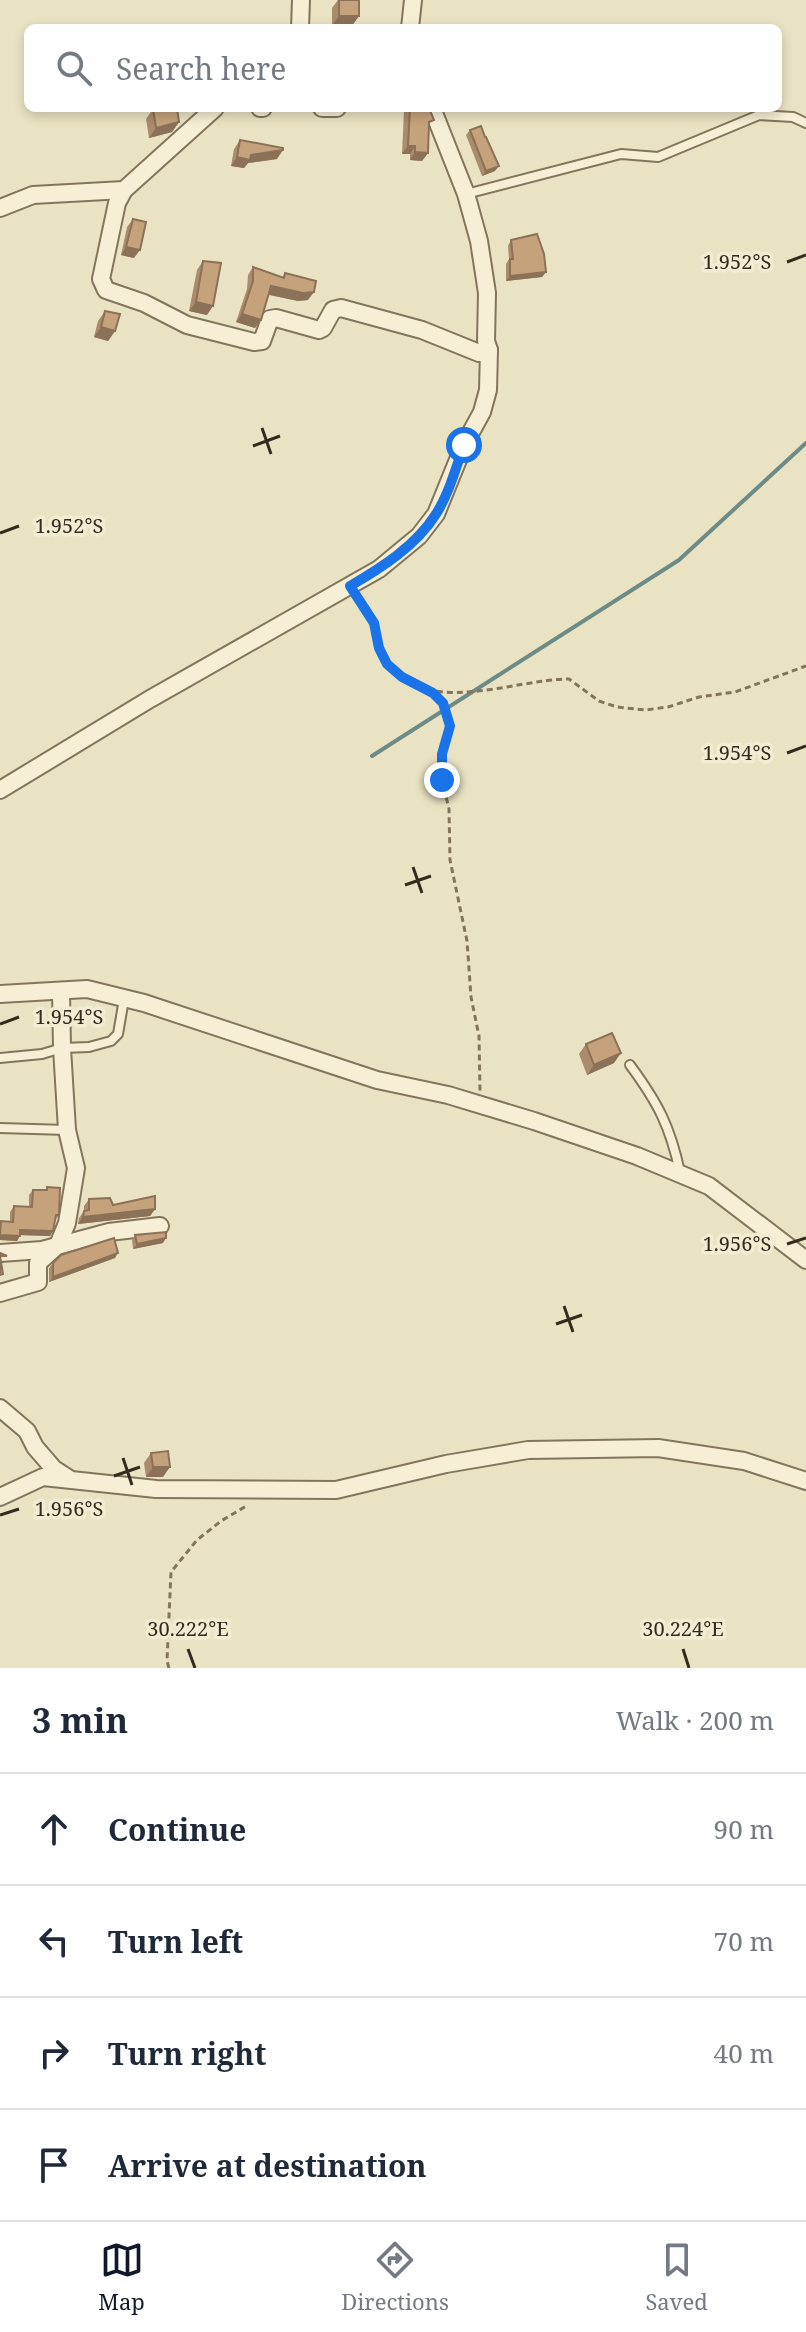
<!DOCTYPE html>
<html lang="en">
<head>
<meta charset="utf-8">
<style>
  body { margin:0; font-family:"Noto Serif",serif; background:#f6f6f7; color:#1f2937 }
  .stop { position:absolute; width:24px; height:24px; margin:-18px; border:6px solid #1a73e8; border-radius:50%; background:#fff }
  .stop.end { background:#1a73e8; border-color:#fff; box-shadow:0 2px 8px #0008 }
  .list { margin:0; padding:0; list-style:none }
  h2 { display:flex; justify-content:space-between; align-items:center; height:104px; margin:0; padding:0 32px; font-size:34px }
  h2 small { font-size:26px; font-weight:400; color:#747a83 }
  .list li { display:grid; grid-template-columns:52px 1fr auto; gap:24px; align-items:center; box-sizing:border-box; height:112px; padding:0 32px; border-top:2px solid #e0e1e3 }
  .list b { display:block; font-size:30px; white-space:nowrap }
  .list em { font-size:26px; font-style:normal; color:#747a83 }
  .icon { flex:none; width:44px; height:44px; fill:none; stroke:currentColor; stroke-width:2; stroke-linecap:round; stroke-linejoin:round }
  .map { position:relative; flex:none; width:806px; height:1668px; overflow:hidden }
  .search { position:absolute; background:#fff; box-shadow:0 4px 12px #0003; left:24px; right:24px; top:24px; height:88px; display:flex; align-items:center; gap:20px; box-sizing:border-box; padding:0 28px; border-radius:12px; color:#747a83; font-size:30px }
  .sheet { height:552px; background:#fff }
  nav { display:flex; justify-content:space-around; align-items:center; box-sizing:border-box; height:112px; border-top:2px solid #e0e1e3; background:#fff; font-size:22px; color:#747a83 }
  nav a { display:grid; justify-items:center; gap:4px }
  nav .on { color:#111827 }
  .map>svg:first-child { display:block }
  .lines { fill:none; stroke-linecap:round; stroke-linejoin:round }
  .stream { stroke:#6d8b86; stroke-width:4 }
  .lane-casing { stroke:#83755b; stroke-width:12 }
  .street-casing { stroke:#83755b; stroke-width:20 }
  .path { stroke:#83755b; stroke-width:3; stroke-dasharray:6 4; stroke-linecap:butt }
  .lane { stroke:#f6efd6; stroke-width:8 }
  .street { stroke:#f6efd6; stroke-width:16 }
  .wall { fill:#aa8b6b }
  .shaded-wall { fill:#8b7157 }
  .building { fill:#c6a27c; stroke:#8b7157; stroke-width:2 }
  .route { stroke:#1a73e8; stroke-width:10 }
  .ticks { fill:none; stroke:#342b1e; stroke-width:3 }
  .ticks-label { font-size:20px; text-anchor:middle; fill:#342b1e; stroke:#f2ecd2; stroke-width:7; stroke-linejoin:round; paint-order:stroke }
</style>
</head>
<body>
<div class="map">
<svg width="806" height="1668" viewBox="0 0 806 1668">
  <rect width="100%" height="100%" fill="#eae3c3"/>
  <g class="lines">
    <polyline class="stream" points="372,756 679,560 806,443"/>
    <g class="lane-casing">
      <g id="lane">
        <polyline points="466,194 621,154 658,157 759,115 793,117 806,123"/>
        <polyline points="0,1058 42,1054 62,1048 89,1047 111,1041 118,1034 124,999"/>
        <path d="M630 1065C658 1103 670 1126 680 1172"/>
        <polyline points="0,1128 67,1130"/>
      </g>
    </g>
    <g class="street-casing">
      <g id="street">
        <polyline points="300,28 301,0"/>
        <polyline points="410,28 413,0"/>
        <polyline points="260,108 263,108"/>
        <polyline points="322,108 337,108"/>
        <polyline points="124,190 117,203 101,279 106,290 144,303 187,325 254,342 262,341 270,319 276,318 319,330 323,328 333,310 341,308 422,330 479,353 489,350"/>
        <polyline points="0,208 33,195 124,190 215,108"/>
        <polyline points="0,790 150,699 379,569 419,536 436,514 464,445 482,412 488,390 489,350 486,341 487,293 479,241 466,194 432,108"/>
        <polyline points="0,994 87,989 144,1003 377,1080 448,1095 534,1121 637,1156 709,1186 806,1260"/>
        <polyline points="0,1253 42,1250 109,1232 160,1226"/>
        <polyline points="0,1293 38,1282 38,1263 58,1245 67,1223 76,1168 67,1130 62,1048 61,991"/>
        <polyline points="0,1408 27,1431 35,1447 54,1469 68,1478"/>
        <polyline points="0,1497 43,1477 156,1489 336,1490 446,1464 528,1450 658,1448 744,1461 806,1481"/>
      </g>
    </g>
    <g class="path">
      <path d="M358 599C364 607 371 616 375 626 379 638 378 649 386 661 425 719 513 679 569 679L599 701 617 707 645 710 668 707 699 697 735 692 806 666"/>
      <polyline points="434,694 443,703 450,726 442,754 442,780 449,809 450,860 467,941 471,997 479,1036 480,1091"/>
      <polyline points="169,1668 167,1661 171,1572 197,1540 221,1521 248,1505"/>
    </g>
    <use href="#lane" class="lane"/>
    <use href="#street" class="street"/>
  </g>
  <g class="wall">
    <polygon points="338,0 339,0 352,26 333,26 332,28 316,28 318,25 332,26 332,8"/>
    <polygon points="403,108 426,108 429,128 428,153 422,161 410,160 410,154 402,154 404,111"/>
    <polygon points="153,109 179,122 172,132 149,138 146,119"/>
    <polygon points="470,130 495,171 482,176 466,135"/>
    <polygon points="240,140 277,159 248,163 244,168 231,166 234,149"/>
    <polygon points="133,219 134,258 121,255 127,227"/>
    <polygon points="511,240 546,272 542,277 506,281 506,264 509,259 508,246"/>
    <polygon points="203,261 207,315 189,311 197,270"/>
    <polygon points="253,267 282,278 285,273 308,300 298,301 269,295 261,320 255,328 236,322 247,289 248,275"/>
    <polygon points="105,311 115,331 108,341 94,337 98,321"/>
    <polygon points="586,1044 614,1063 587,1075 579,1054"/>
    <polygon points="47,1187 59,1215 55,1220 50,1236 20,1235 17,1241 0,1240 1,1221 10,1222 10,1212 14,1206 29,1207 29,1195 33,1190 45,1190"/>
    <polygon points="89,1199 113,1205 155,1209 150,1216 78,1224 79,1218 84,1211 84,1206"/>
    <polygon points="135,1235 163,1243 133,1249 132,1240"/>
    <polygon points="115,1258 49,1282 49,1268 53,1263"/>
    <polygon points="151,1453 163,1477 146,1477 144,1463"/>
  </g>
  <g class="shaded-wall">
    <polygon points="339,16 359,16 352,26 332,26"/>
    <polygon points="179,122 172,132 149,138 156,128"/>
    <polygon points="408,146 415,146 410,154 402,154"/>
    <polygon points="283,150 277,159 248,163 244,168 231,166 237,157"/>
    <polygon points="415,152 428,153 422,161 410,160"/>
    <polygon points="499,166 495,171 482,176 486,171"/>
    <polygon points="126,247 140,250 134,258 121,255"/>
    <polygon points="546,272 542,277 506,281 510,276"/>
    <polygon points="271,286 314,292 308,300 298,301 266,294"/>
    <polygon points="196,302 213,306 207,315 189,311"/>
    <polygon points="242,314 261,320 255,328 236,322"/>
    <polygon points="101,327 115,331 108,341 94,337"/>
    <polygon points="621,1053 614,1063 587,1075 594,1065"/>
    <polygon points="155,1209 150,1216 78,1224 83,1217"/>
    <polygon points="20,1230 53,1231 50,1236 17,1235"/>
    <polygon points="0,1235 20,1236 17,1241 0,1240"/>
    <polygon points="166,1238 163,1243 133,1249 137,1244"/>
    <polygon points="118,1253 115,1258 49,1282 53,1277"/>
    <polygon points="153,1467 170,1467 163,1477 146,1477"/>
  </g>
  <g class="building">
    <rect x="339" y="0" width="20" height="16"/>
    <polygon points="318,25 333,26 332,28 318,28"/>
    <polygon points="159,108 177,108 179,122 156,128 153,109"/>
    <polygon points="410,108 429,108 434,120 429,122 428,153 415,152 415,146 408,146"/>
    <polygon points="481,126 485,137 486,137 499,166 486,171 470,130"/>
    <polygon points="240,140 283,148 283,150 251,155 250,160 237,157"/>
    <polygon points="133,219 146,222 140,250 126,247"/>
    <polygon points="537,234 544,254 546,272 510,276 510,259 513,259 511,240"/>
    <polygon points="203,261 221,263 213,306 196,302"/>
    <polygon points="253,267 284,278 285,273 316,281 314,292 303,293 271,286 261,320 242,314 253,281"/>
    <polygon points="105,311 120,314 115,331 101,327"/>
    <polygon points="612,1033 621,1053 594,1065 586,1044"/>
    <polygon points="47,1187 60,1188 59,1215 56,1215 53,1231 20,1230 20,1236 0,1235 1,1221 13,1222 14,1206 32,1207 33,1190 47,1190"/>
    <polygon points="155,1196 155,1209 83,1217 84,1211 89,1210 89,1199 110,1198 113,1205"/>
    <polygon points="166,1232 166,1238 137,1244 135,1235"/>
    <polygon points="114,1238 118,1253 53,1277 53,1263 61,1255"/>
    <polygon points="0,1253 7,1256 0,1256 3,1274 0,1275"/>
    <polygon points="168,1451 170,1467 153,1467 151,1453"/>
  </g>
  <g class="lines">
    <path class="route" d="M442 780V754L450 726 443 703 433 693 402 677 387 664 379 648 374 623 350 586C381 568 416 546 436 514 449 494 456 467 464 445"/>
  </g>
  <path class="ticks" d="M787 262 806 255M262 428 271 454M253 446 280 436M0 533 19 526M787 753 806 746M413 867 422 893M405 885 431 876M0 1024 19 1017M787 1244 806 1238M564 1306 573 1332M556 1324 582 1315M123 1458 132 1485M114 1476 140 1467M0 1515 19 1509M188 1649 195 1668M683 1649 689 1668"/>
  <g class="ticks-label">
    <text x="737" y="269">1.952°S</text>
    <text x="69" y="533">1.952°S</text>
    <text x="737" y="760">1.954°S</text>
    <text x="69" y="1024">1.954°S</text>
    <text x="737" y="1251">1.956°S</text>
    <text x="69" y="1516">1.956°S</text>
    <text x="188" y="1636">30.222°E</text>
    <text x="683" y="1636">30.224°E</text>
  </g>
</svg>
<div class="stop" style="left:464px;top:445px"></div>
<div class="stop end" style="left:442px;top:780px"></div>
<div class="search"><svg class="icon" aria-label="search" viewBox="0 0 24 24"><circle cx="10" cy="10" r="6"/><path d="M15 15l6 6"/></svg>Search here</div>
</div>
<section class="sheet">
<h2>3 min<small>Walk · 200 m</small></h2>
<ul class="list">
<li><svg class="icon" aria-label="ahead" viewBox="0 0 24 24"><path d="M12 20V5M6 11l6-6 6 6"/></svg><div><b>Continue</b></div><em>90 m</em></li>
<li><svg class="icon" aria-label="left" viewBox="0 0 24 24"><path d="M17 20v-9H6M10 6l-5 5 5 5"/></svg><div><b>Turn left</b></div><em>70 m</em></li>
<li><svg class="icon" aria-label="right" viewBox="0 0 24 24"><path d="M7 20v-9h11M14 6l5 5-5 5"/></svg><div><b>Turn right</b></div><em>40 m</em></li>
<li><svg class="icon" aria-label="arrive" viewBox="0 0 24 24"><path d="M6 21V4h12l-3 4 3 4H6"/></svg><div><b>Arrive at destination</b></div></li>
</ul>
</section>
<nav>
<a class="on"><svg class="icon" aria-label="map" viewBox="0 0 24 24"><path d="M3 6l6-2 6 2 6-2v14l-6 2-6-2-6 2zM9 4v14M15 6v14"/></svg>Map</a>
<a><svg class="icon" aria-label="directions" viewBox="0 0 24 24"><path d="M12 3l9 9-9 9-9-9zM9 14v-3h6M13 9l2 2-2 2"/></svg>Directions</a>
<a><svg class="icon" aria-label="saved" viewBox="0 0 24 24"><path d="M7 4h10v16l-5-4-5 4z"/></svg>Saved</a>
</nav>
</body>
</html>
